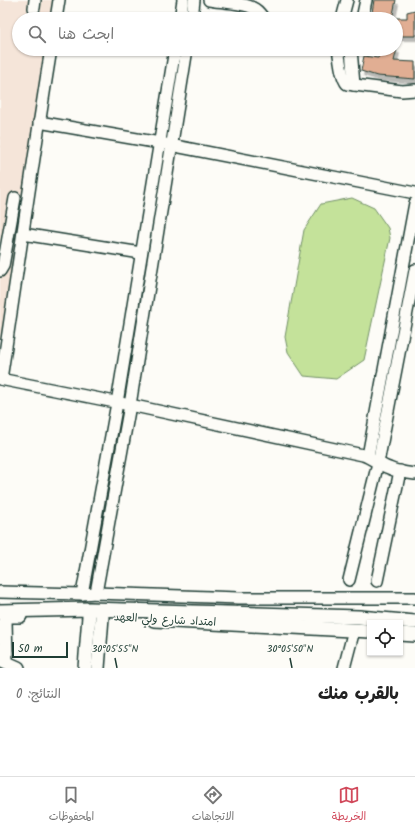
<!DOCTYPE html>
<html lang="ar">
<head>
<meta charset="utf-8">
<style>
  body { margin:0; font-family:Kalam,"Playpen Sans Arabic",sans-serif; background:#f2f2f2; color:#222; direction:rtl }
  .controls { position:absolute; right:12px; bottom:12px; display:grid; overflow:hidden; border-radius:0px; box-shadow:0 1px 3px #0004 }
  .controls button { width:36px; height:36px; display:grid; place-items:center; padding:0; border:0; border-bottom:1px solid #e0e0e0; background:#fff; color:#222; font:20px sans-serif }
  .scale { position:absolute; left:12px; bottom:10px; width:56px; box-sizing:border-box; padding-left:4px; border:2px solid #1f3d34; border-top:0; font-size:11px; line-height:14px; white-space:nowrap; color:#1f3d34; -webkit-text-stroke:3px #fdfcf7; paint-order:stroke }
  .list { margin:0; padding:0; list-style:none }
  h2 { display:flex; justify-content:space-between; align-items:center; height:52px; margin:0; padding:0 16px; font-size:17px }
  h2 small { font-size:13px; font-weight:400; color:#767676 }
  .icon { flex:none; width:22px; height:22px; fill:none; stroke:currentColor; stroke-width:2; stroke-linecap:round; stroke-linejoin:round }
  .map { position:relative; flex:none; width:415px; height:668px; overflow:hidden; direction:ltr }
  .search { position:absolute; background:#fff; box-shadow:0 1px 3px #0004; left:12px; right:12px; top:12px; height:44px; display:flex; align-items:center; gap:10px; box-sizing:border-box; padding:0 14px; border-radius:22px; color:#767676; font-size:15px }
  .sheet { height:108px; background:#fff }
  nav { display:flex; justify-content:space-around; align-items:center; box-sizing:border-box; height:56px; border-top:1px solid #e0e0e0; background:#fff; font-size:11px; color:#767676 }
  nav a { display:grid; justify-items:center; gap:2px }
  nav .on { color:#d1495b }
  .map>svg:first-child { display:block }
  .built { fill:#f5e5d9 }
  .green { fill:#c4e29a; stroke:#729067 }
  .building { fill:#e1ae93; stroke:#1f3d34; filter:url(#shadow) }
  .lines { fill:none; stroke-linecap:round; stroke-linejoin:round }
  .minor-casing { stroke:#1f3d34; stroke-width:14 }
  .major-casing { stroke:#1f3d34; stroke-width:16 }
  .minor { stroke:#fdfcf7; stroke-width:11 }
  .major { stroke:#fdfcf7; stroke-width:13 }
  .ticks { fill:none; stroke:#1f3d34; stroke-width:1.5 }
  .labels { text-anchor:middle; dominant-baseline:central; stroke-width:3; stroke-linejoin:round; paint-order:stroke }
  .street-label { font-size:11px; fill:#1f3d34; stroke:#fdfcf7 }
  .ticks-label { font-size:10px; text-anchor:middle; fill:#1f3d34; stroke:#fdfcf7; stroke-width:3; stroke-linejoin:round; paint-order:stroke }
</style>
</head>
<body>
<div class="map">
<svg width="415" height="668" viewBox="0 0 415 668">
  <defs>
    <filter id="shadow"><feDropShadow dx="2.5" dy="4.5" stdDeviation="0" flood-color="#0004"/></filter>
  </defs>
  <rect width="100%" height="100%" fill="#fdfcf7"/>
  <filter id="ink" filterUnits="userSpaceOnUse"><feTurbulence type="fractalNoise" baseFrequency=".025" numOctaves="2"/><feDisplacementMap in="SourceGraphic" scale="8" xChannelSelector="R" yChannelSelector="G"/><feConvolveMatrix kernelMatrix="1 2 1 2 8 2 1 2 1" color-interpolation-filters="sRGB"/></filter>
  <g filter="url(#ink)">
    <polygon class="built" points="0,0 53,0 50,19 19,19 19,49 46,49 0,349"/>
    <polygon class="green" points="352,198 374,208 388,228 390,238 364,360 336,379 304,376 288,352 285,337 304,230 321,204"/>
    <g class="building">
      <polygon points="374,0 396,0 392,19 371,19"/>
      <polygon points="415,10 415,36 396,36 396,18 407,18 407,12"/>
      <polygon points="381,49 397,49 394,61 415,62 415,79 377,76 361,71 364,56 378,58"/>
    </g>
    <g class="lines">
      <g class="minor-casing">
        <g id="minor">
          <path d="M209 0C221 2 243 3 253 8 258 10 261 15 264 19"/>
          <polyline points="34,8 35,0"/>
          <polyline points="56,19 59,0"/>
          <polyline points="180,19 183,0"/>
          <polyline points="192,19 194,0"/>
          <polyline points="342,19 347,0"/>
          <polyline points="362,19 366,0"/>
          <path d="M338 49C340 59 341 77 347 84L402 91 415 90"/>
          <polyline points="351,49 354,85"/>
          <polyline points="39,122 160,143 415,193"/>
          <polyline points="23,234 141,253"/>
          <polyline points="0,271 3,266 15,198"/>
          <path d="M0 379 130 405 363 455C372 458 380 465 389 468 397 472 407 473 415 474"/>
          <path d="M1 379C18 269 33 159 51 49"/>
          <polyline points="368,456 415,203"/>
          <polyline points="349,580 378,463 415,270"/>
          <polyline points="377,581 400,471"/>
          <polyline points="0,592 82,594 96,593 239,598 415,598"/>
          <polyline points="96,593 130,405 187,49"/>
          <polyline points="82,594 117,403 175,49"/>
          <polyline points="344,668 354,630"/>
        </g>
      </g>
      <g class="major-casing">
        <g id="major">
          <polyline points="0,611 90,609 359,617 415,622"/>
          <polyline points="154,620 370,631"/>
          <polyline points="400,634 415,635"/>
          <polyline points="0,660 18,668"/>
          <polyline points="6,662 5,620 7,616 20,616"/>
          <polyline points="85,668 89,616"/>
          <polyline points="98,668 102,617"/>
        </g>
      </g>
      <use href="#minor" class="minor"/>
      <use href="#major" class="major"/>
    </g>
  </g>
  <path class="ticks" d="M115 658 117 668M290 658 292 668"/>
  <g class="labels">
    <g class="street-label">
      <text transform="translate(165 620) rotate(3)">امتداد شارع ولي العهد</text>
    </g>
  </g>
  <g class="ticks-label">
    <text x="115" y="652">30°05'55"N</text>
    <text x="290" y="652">30°05'50"N</text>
  </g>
</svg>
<div class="controls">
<button><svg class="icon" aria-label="locate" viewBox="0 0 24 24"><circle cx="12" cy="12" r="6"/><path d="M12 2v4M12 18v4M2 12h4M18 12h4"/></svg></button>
</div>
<div class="scale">50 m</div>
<div class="search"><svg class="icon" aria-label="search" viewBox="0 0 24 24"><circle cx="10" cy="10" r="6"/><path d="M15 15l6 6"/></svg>ابحث هنا</div>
</div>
<section class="sheet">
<h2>بالقرب منك<small>النتائج: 0</small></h2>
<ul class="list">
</ul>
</section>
<nav>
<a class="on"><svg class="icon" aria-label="map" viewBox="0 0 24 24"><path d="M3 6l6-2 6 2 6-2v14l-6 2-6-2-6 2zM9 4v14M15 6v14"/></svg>الخريطة</a>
<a><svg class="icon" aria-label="directions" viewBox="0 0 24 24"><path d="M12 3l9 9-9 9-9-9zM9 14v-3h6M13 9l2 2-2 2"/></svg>الاتجاهات</a>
<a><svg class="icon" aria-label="saved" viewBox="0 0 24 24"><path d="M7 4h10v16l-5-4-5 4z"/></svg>المحفوظات</a>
</nav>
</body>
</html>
